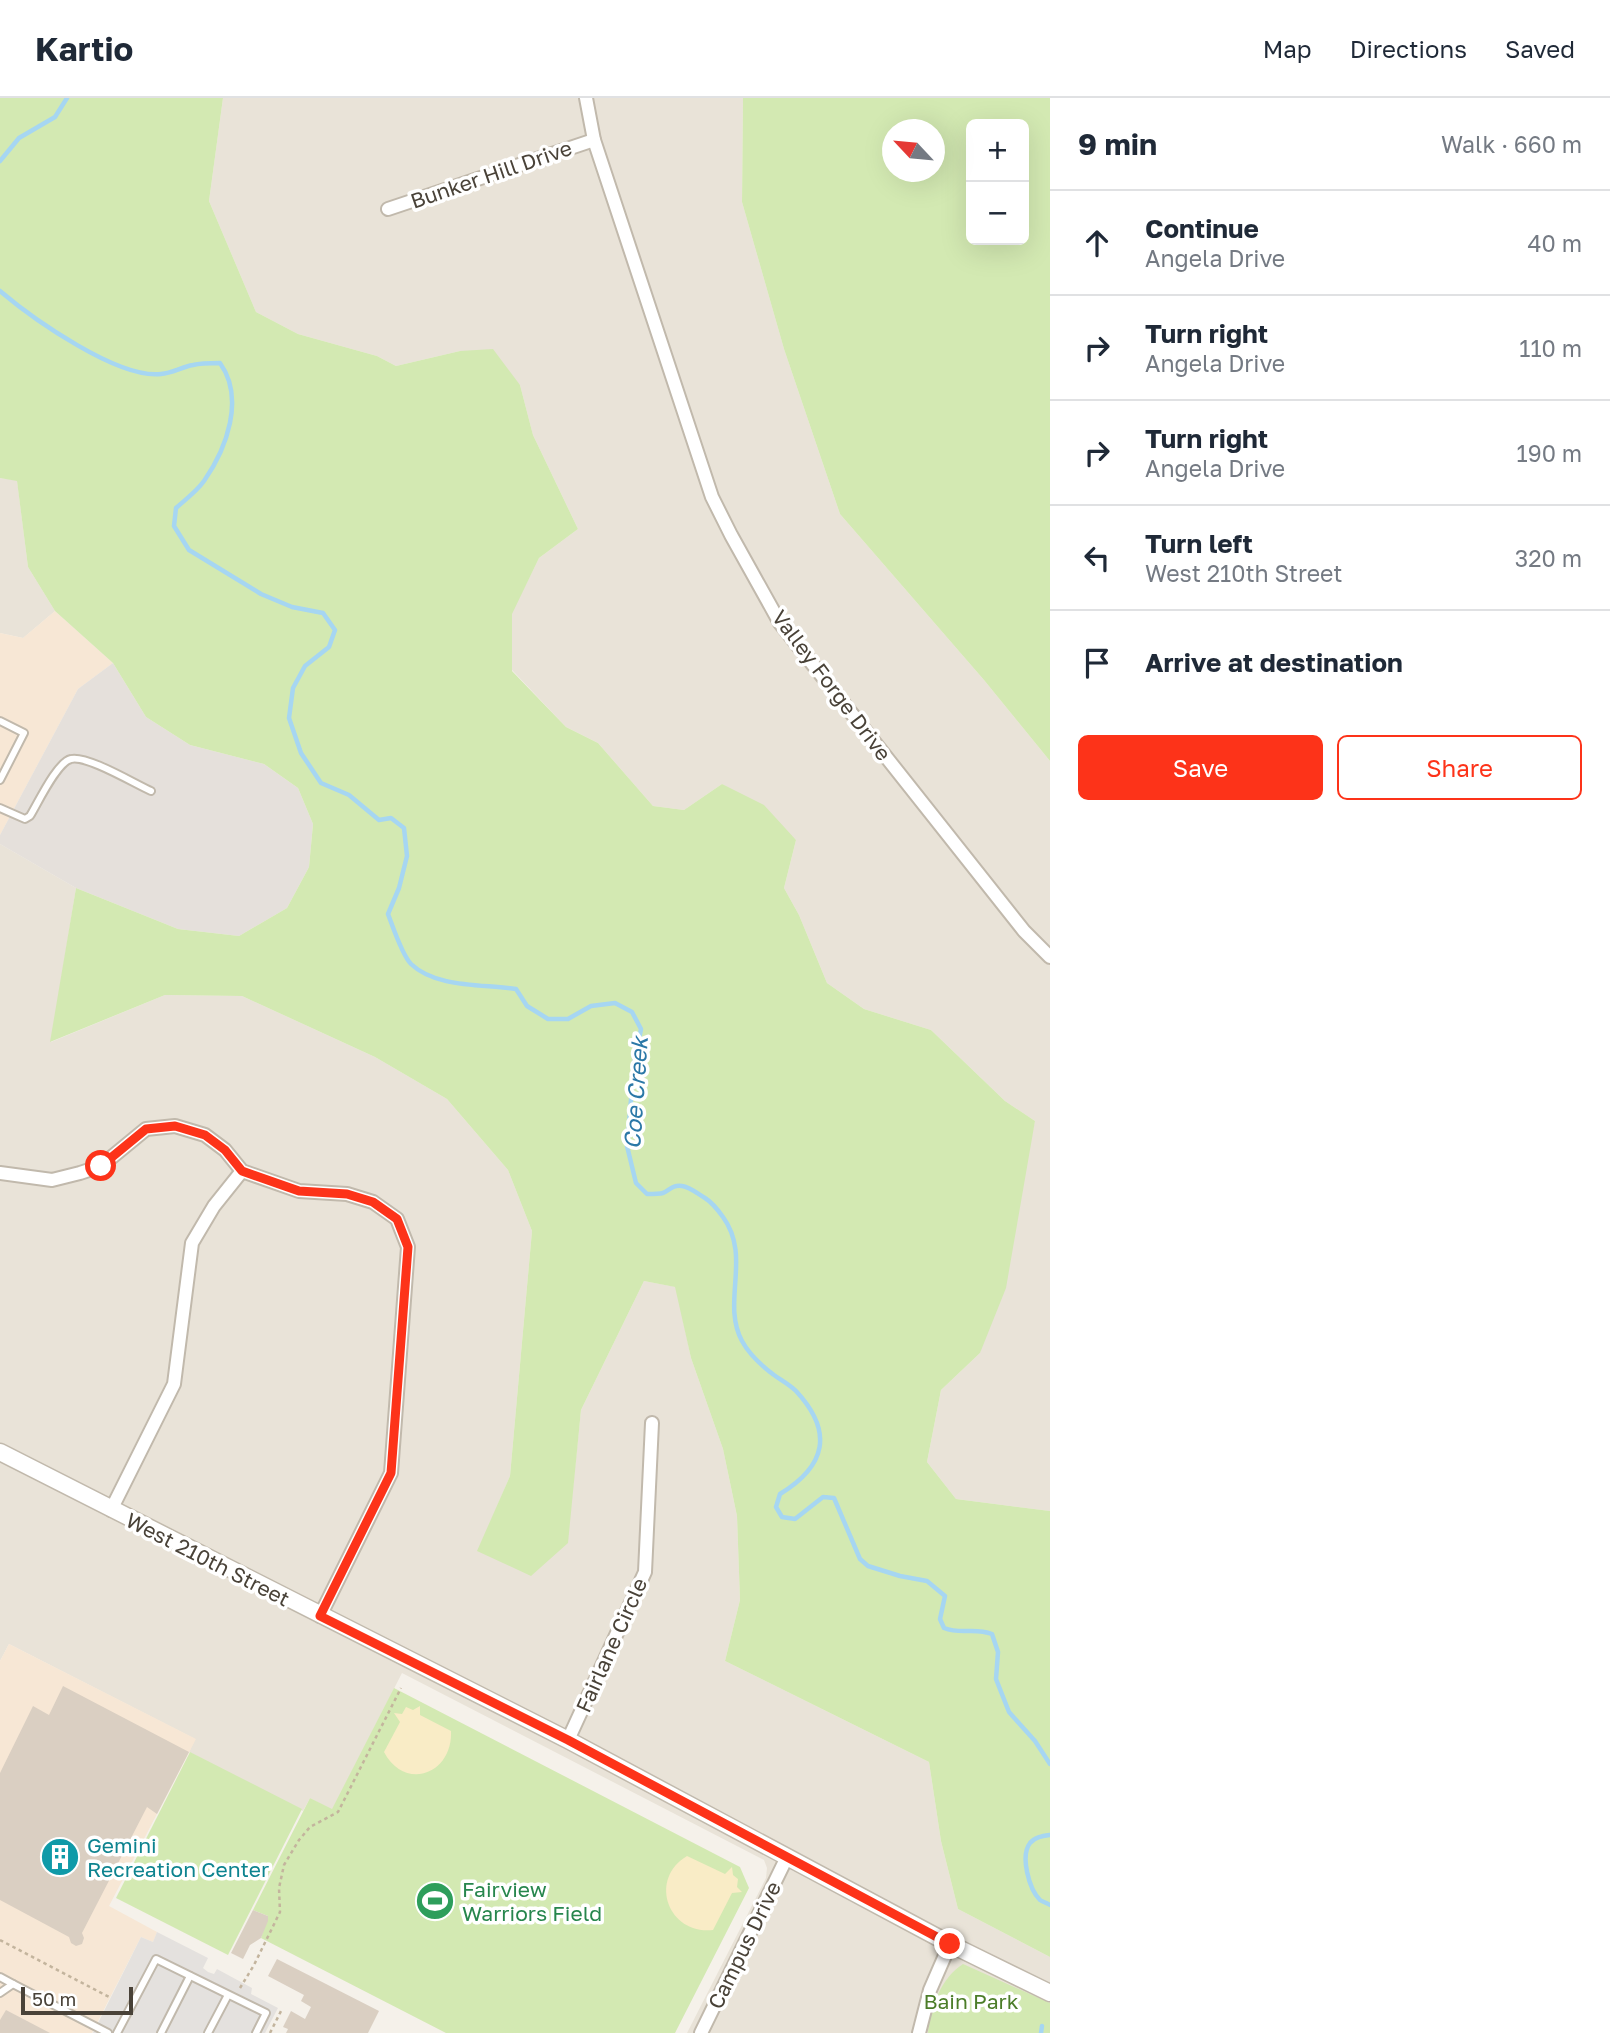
<!DOCTYPE html>
<html lang="en">
<head>
<meta charset="utf-8">
<style>
  body { margin:0; font-family:"Golos Text",sans-serif; background:#f2f2f3; color:#1f2937 }
  .controls { position:absolute; right:21px; top:21px; display:grid; overflow:hidden; border-radius:10px; box-shadow:0 7px 28px #0002 }
  .controls button { width:63px; height:63px; display:grid; place-items:center; padding:0; border:0; border-bottom:2px solid #e0e1e3; background:#fff; color:#1f2937; font:35px sans-serif }
  .compass { position:absolute; left:882px; top:21px; width:63px; height:63px; border-radius:50%; background:#fff; box-shadow:0 7px 28px #0002; rotate:296deg }
  .scale { position:absolute; left:21px; bottom:18px; width:112px; box-sizing:border-box; padding-left:7px; border:4px solid #494238; border-top:0; font-size:19px; line-height:24px; white-space:nowrap; color:#494238; -webkit-text-stroke:5px #fff; paint-order:stroke }
  .stop { position:absolute; width:21px; height:21px; margin:-16px; border:5px solid #fd3319; border-radius:50%; background:#fff }
  .stop.end { background:#fd3319; border-color:#fff; box-shadow:0 2px 7px #0008 }
  .list { margin:0; padding:0; list-style:none }
  h2 { display:flex; justify-content:space-between; align-items:center; height:91px; margin:0; padding:0 28px; font-size:30px }
  h2 small { font-size:23px; font-weight:400; color:#747a83 }
  .list li { display:grid; grid-template-columns:46px 1fr auto; gap:21px; align-items:center; box-sizing:border-box; height:105px; padding:0 28px; border-top:2px solid #e0e1e3 }
  .list b { display:block; font-size:26px; white-space:nowrap }
  .list p { margin:0; font-size:23px; white-space:nowrap; color:#747a83 }
  .list em { font-size:23px; font-style:normal; color:#747a83 }
  .actions { display:flex; gap:14px; padding:21px 28px }
  .actions a { flex:1; padding:16px 0; border:2px solid #fd3319; border-radius:10px; text-align:center; font-size:24px; color:#fd3319 }
  .actions .main { background:#fd3319; color:#fff }
  .icon { flex:none; width:38px; height:38px; fill:none; stroke:currentColor; stroke-width:2; stroke-linecap:round; stroke-linejoin:round }
  .map { position:relative; flex:none; width:1050px; height:1935px; overflow:hidden }
  header { display:flex; align-items:center; gap:42px; box-sizing:border-box; height:98px; padding:0 35px; background:#fff; border-bottom:2px solid #e0e1e3 }
  header strong { font-size:33px }
  nav { display:flex; gap:38px; margin-inline-start:auto; font-size:24px }
  main { display:flex }
  aside { flex:1; background:#fff }
  .map>svg:first-child { display:block }
  .residential { fill:#e9e3d8 }
  .commercial { fill:#f7e7d5 }
  .industrial { fill:#e5e0db }
  .green { fill:#d3e9b2; fill-rule:evenodd }
  .sand { fill:#f9ecc6 }
  .parking { fill:#e4e1de }
  .lines { fill:none; stroke-linecap:round; stroke-linejoin:round }
  .stream { stroke:#a6d6f2; stroke-width:4.5 }
  .building { fill:#dacfc2 }
  .service-casing { stroke:#c1b9ac; stroke-width:10 }
  .minor-casing { stroke:#c1b9ac; stroke-width:16 }
  .tertiary-casing { stroke:#c1b9ac; stroke-width:19 }
  .path { stroke:#c3b49d; stroke-width:2.5; stroke-dasharray:3.5 3.5; stroke-linecap:butt }
  .service { stroke:#fff; stroke-width:6 }
  .minor { stroke:#fff; stroke-width:12 }
  .tertiary { stroke:#fff; stroke-width:16 }
  .route { stroke:#fd3319; stroke-width:9 }
  .labels { text-anchor:middle; dominant-baseline:central; stroke-width:7; stroke-linejoin:round; paint-order:stroke }
  .street-label { font-size:21px; fill:#494238; stroke:#fff }
  .culture-label { font-size:21px; fill:#0d838f; stroke:#fff; text-anchor:start }
  .leisure-label { font-size:21px; fill:#27864d; stroke:#fff; text-anchor:start }
  .park-label { font-size:21px; fill:#4c7d29; stroke:#fff }
  .water-label { font-size:23px; font-style:italic; fill:#2b78a7; stroke:#fff }
</style>
</head>
<body>
<header>
<strong>Kartio</strong>
<nav><a>Map</a><a>Directions</a><a>Saved</a></nav>
</header>
<main>
<div class="map">
<svg width="1050" height="1935" viewBox="0 0 1050 1935">
  <rect width="100%" height="100%" fill="#f5f1ea"/>
  <g class="residential">
    <polygon points="223,0 743,0 742,104 784,251 840,416 984,582 1050,663 1050,1413 956,1401 927,1364 941,1292 980,1255 1035,1023 1005,1003 931,932 864,911 827,885 799,817 784,790 796,742 722,686 684,712 653,708 598,645 566,629 512,572 511,516 539,460 578,431 533,337 520,287 460,253 396,268 377,258 298,236 256,214 209,103"/>
    <polygon points="0,380 17,382 28,469 55,513 23,540 0,535"/>
    <polygon points="0,746 76,790 51,944 165,897 242,898 375,959 447,1001 508,1072 532,1133 510,1378 478,1453 567,1445 581,1312 644,1183 676,1189 691,1260 723,1351 737,1418 740,1502 725,1563 929,1664 941,1743 958,1811 1050,1859 1050,1935 687,1935 766,1780 767,1770 764,1762 402,1575 332,1712 310,1700 303,1713 189,1654 195,1641 9,1546 0,1563"/>
  </g>
  <g class="commercial">
    <polygon points="55,513 113,565 78,591 0,737 0,535 23,540"/>
    <polygon points="9,1546 196,1641 109,1808 157,1834 153,1844 141,1839 92,1935 0,1935 0,1563"/>
  </g>
  <polygon class="industrial" points="113,565 146,619 190,647 264,666 298,690 313,726 309,769 287,810 239,838 178,831 76,790 0,746 0,737 78,591"/>
  <g class="green">
    <polygon points="0,0 223,0 209,103 256,214 298,236 377,258 396,268 460,253 493,251 520,287 533,337 578,431 539,460 512,516 512,573 566,629 598,645 653,708 684,712 722,686 764,707 796,742 784,790 799,817 827,885 864,911 931,932 1005,1003 1035,1023 1006,1190 980,1255 941,1292 927,1364 956,1401 1050,1413 1050,1859 958,1811 941,1743 929,1664 725,1563 740,1502 737,1418 723,1351 691,1260 675,1189 644,1183 581,1312 568,1445 531,1478 477,1453 510,1378 532,1133 508,1072 447,1001 375,959 242,898 165,897 50,944 76,790 178,831 239,838 287,810 309,769 313,726 298,690 264,666 190,647 146,619 113,565 55,513 28,469 17,383 0,380"/>
    <path d="M743 0H1050V663L984 582 840 416 784 251 742 104ZM1024 26V142H971V26ZM892 32H934V74H892Z"/>
    <polygon points="394,1590 740,1769 749,1790 675,1935 446,1935 261,1840 268,1818 253,1812 310,1700 332,1711"/>
    <polygon points="190,1654 302,1711 228,1857 116,1800"/>
    <path d="M963 1866 1050 1905V1935H928C929 1910 942 1879 963 1866Z"/>
  </g>
  <g class="sand">
    <path d="M420 1608V1617L451 1633C453 1676 405 1694 384 1654L400 1624 394 1615 402 1616 406 1609 413 1612Z"/>
    <path d="M687 1758 725 1776 732 1769 733 1777 738 1781 737 1789 742 1794 732 1795 713 1832C668 1837 648 1781 687 1758Z"/>
  </g>
  <polygon class="parking" points="157,1834 208,1860 203,1870 208,1874 214,1876 217,1871 252,1890 251,1896 278,1910 265,1935 93,1935 141,1839 153,1844"/>
  <g class="lines">
    <g class="stream">
      <polyline points="0,63 19,40 55,19 67,0"/>
      <path d="M0 193C33 221 118 281 161 276 172 275 182 269 193 267 201 265 211 265 220 265 245 300 227 350 204 383 197 393 185 402 176 410L174 428 189 452 261 496 292 509 323 515 335 532 329 549 305 568 293 590 289 620 301 655 321 685 349 697 379 722 391 720 404 730 407 758 399 790 388 816C393 829 402 857 411 866 436 890 483 886 516 891L527 908 548 921H568L591 908 615 905 632 914 641 931 634 967 627 1048 636 1085 647 1096C652 1096 659 1096 663 1095 671 1091 672 1087 682 1088 690 1089 698 1096 705 1100 713 1105 718 1112 723 1119 752 1159 721 1204 742 1243 749 1256 762 1268 774 1277 781 1282 790 1287 796 1293 834 1334 826 1368 780 1396L776 1409 782 1419 795 1421 823 1399 834 1400 860 1461 868 1468 900 1478 927 1483 945 1498 940 1521 944 1530C962 1537 974 1529 992 1536L998 1554 996 1581 1009 1614 1035 1643 1050 1666"/>
      <path d="M1050 1737C1043 1738 1035 1739 1030 1745 1020 1758 1029 1791 1040 1802 1043 1804 1047 1805 1050 1807"/>
      <polyline points="1041,1935 1042,1928"/>
    </g>
  </g>
  <g class="building">
    <polygon points="63,1588 189,1654 157,1716 147,1709 82,1835 84,1840 82,1846 76,1848 71,1845 69,1839 0,1802 0,1675 33,1608 49,1617"/>
    <polygon points="253,1812 268,1818 268,1823 261,1840 250,1847 243,1861 231,1855"/>
    <polygon points="277,1861 379,1913 368,1935 286,1935 288,1931 283,1929 291,1913 305,1921 311,1909 301,1903 304,1897 268,1878"/>
    <polygon points="6,1912 50,1935 0,1935 0,1922"/>
  </g>
  <g class="lines">
    <g class="service-casing">
      <g id="service">
        <polyline points="0,623 24,635 0,682"/>
        <path d="M0 710 25 721 30 718C38 705 57 664 71 661 87 657 135 686 151 693"/>
        <polyline points="0,1879 13,1886"/>
        <polyline points="0,1895 13,1886 108,1935"/>
        <polyline points="117,1935 156,1861 266,1915 256,1935"/>
        <polyline points="161,1935 190,1878"/>
        <polyline points="208,1935 228,1897"/>
      </g>
    </g>
    <g class="minor-casing">
      <g id="minor">
        <polyline points="586,0 594,42 712,399 731,437 780,525 1024,833 1050,859"/>
        <polyline points="388,111 594,42"/>
        <polyline points="0,1075 52,1082 80,1075 101,1068 146,1031 175,1028 205,1037 225,1052 242,1073 299,1093 347,1096 373,1104 397,1121 408,1149 391,1375 320,1518"/>
        <polyline points="111,1412 174,1286 192,1145 214,1108 242,1073"/>
        <polyline points="568,1642 645,1474 652,1325"/>
        <polyline points="701,1935 787,1759"/>
        <polyline points="919,1935 930,1892 950,1846"/>
      </g>
    </g>
    <g class="tertiary-casing">
      <polyline id="tertiary" points="0,1354 568,1642 950,1846 1050,1895"/>
    </g>
    <g class="path">
      <polyline points="0,1842 111,1900"/>
      <polyline points="240,1890 254,1867 280,1814 279,1790 284,1767 299,1742 310,1729 338,1714 401,1590"/>
      <polyline points="270,1935 282,1911"/>
    </g>
    <use href="#service" class="service"/>
    <use href="#minor" class="minor"/>
    <use href="#tertiary" class="tertiary"/>
  </g>
  <g class="lines">
    <polyline class="route" points="101,1068 146,1031 175,1028 205,1037 225,1052 242,1073 299,1093 347,1096 373,1104 397,1121 408,1149 391,1375 320,1518 568,1642 950,1846"/>
  </g>
  <defs>
    <g id="building-disc" transform="scale(2.0125)"><circle r="9.5" fill="#0f9aa8" stroke="#fff"/><path d="M-4-6H4V6H1V3H-1V6H-4ZM-2.5-4.3h1.7v1.8h-1.7ZM.8-4.3h1.7v1.8H.8ZM-2.5-1h1.7V.8h-1.7ZM.8-1h1.7V.8H.8Z" fill="#fff"/></g>
    <g id="stadium-disc" transform="scale(2.0125)"><circle r="9.5" fill="#2e9e5b" stroke="#fff"/><path d="M0-5a6.5 5 0 1 0 0 10a6.5 5 0 1 0 0-10ZM-3.5-1.8h7v3.6h-7Z" fill="#fff"/></g>
  </defs>
  <g fill-rule="evenodd">
    <use href="#building-disc" x="60" y="1759"/>
    <use href="#stadium-disc" x="435" y="1803"/>
  </g>
  <g class="labels">
    <g class="street-label">
      <text transform="translate(491 76) rotate(-19)">Bunker Hill Drive</text>
      <text transform="translate(832 587) rotate(53)">Valley Forge Drive</text>
      <text transform="translate(208 1461) rotate(27)">West 210th Street</text>
      <text transform="translate(611 1547) rotate(-66)">Fairlane Circle</text>
      <text transform="translate(744 1847) rotate(-64)">Campus Drive</text>
    </g>
    <g class="culture-label">
      <text x="87" y="1747">Gemini<tspan x="87" dy="24">Recreation Center</tspan></text>
    </g>
    <g class="leisure-label">
      <text x="462" y="1791">Fairview<tspan x="462" dy="24">Warriors Field</tspan></text>
    </g>
    <g class="park-label">
      <text x="971" y="1903">Bain Park</text>
    </g>
    <g class="water-label">
      <text transform="translate(635 995) rotate(-86)">Coe Creek</text>
    </g>
  </g>
</svg>
<div class="controls">
<button>+</button>
<button>−</button>
</div>
<svg class="compass" viewBox="-18 -18 36 36"><path d="M0-13l5 13h-10z" fill="#e53935"/><path d="M0 13l5-13h-10z" fill="#747a83"/></svg>
<div class="scale">50 m</div>
<div class="stop" style="left:101px;top:1068px"></div>
<div class="stop end" style="left:950px;top:1846px"></div>
</div>
<aside>
<h2>9 min<small>Walk · 660 m</small></h2>
<ul class="list">
<li><svg class="icon" aria-label="ahead" viewBox="0 0 24 24"><path d="M12 20V5M6 11l6-6 6 6"/></svg><div><b>Continue</b><p>Angela Drive</p></div><em>40 m</em></li>
<li><svg class="icon" aria-label="right" viewBox="0 0 24 24"><path d="M7 20v-9h11M14 6l5 5-5 5"/></svg><div><b>Turn right</b><p>Angela Drive</p></div><em>110 m</em></li>
<li><svg class="icon" aria-label="right" viewBox="0 0 24 24"><path d="M7 20v-9h11M14 6l5 5-5 5"/></svg><div><b>Turn right</b><p>Angela Drive</p></div><em>190 m</em></li>
<li><svg class="icon" aria-label="left" viewBox="0 0 24 24"><path d="M17 20v-9H6M10 6l-5 5 5 5"/></svg><div><b>Turn left</b><p>West 210th Street</p></div><em>320 m</em></li>
<li><svg class="icon" aria-label="arrive" viewBox="0 0 24 24"><path d="M6 21V4h12l-3 4 3 4H6"/></svg><div><b>Arrive at destination</b></div></li>
</ul>
<div class="actions"><a class="main">Save</a><a>Share</a></div>
</aside>
</main>
</body>
</html>
